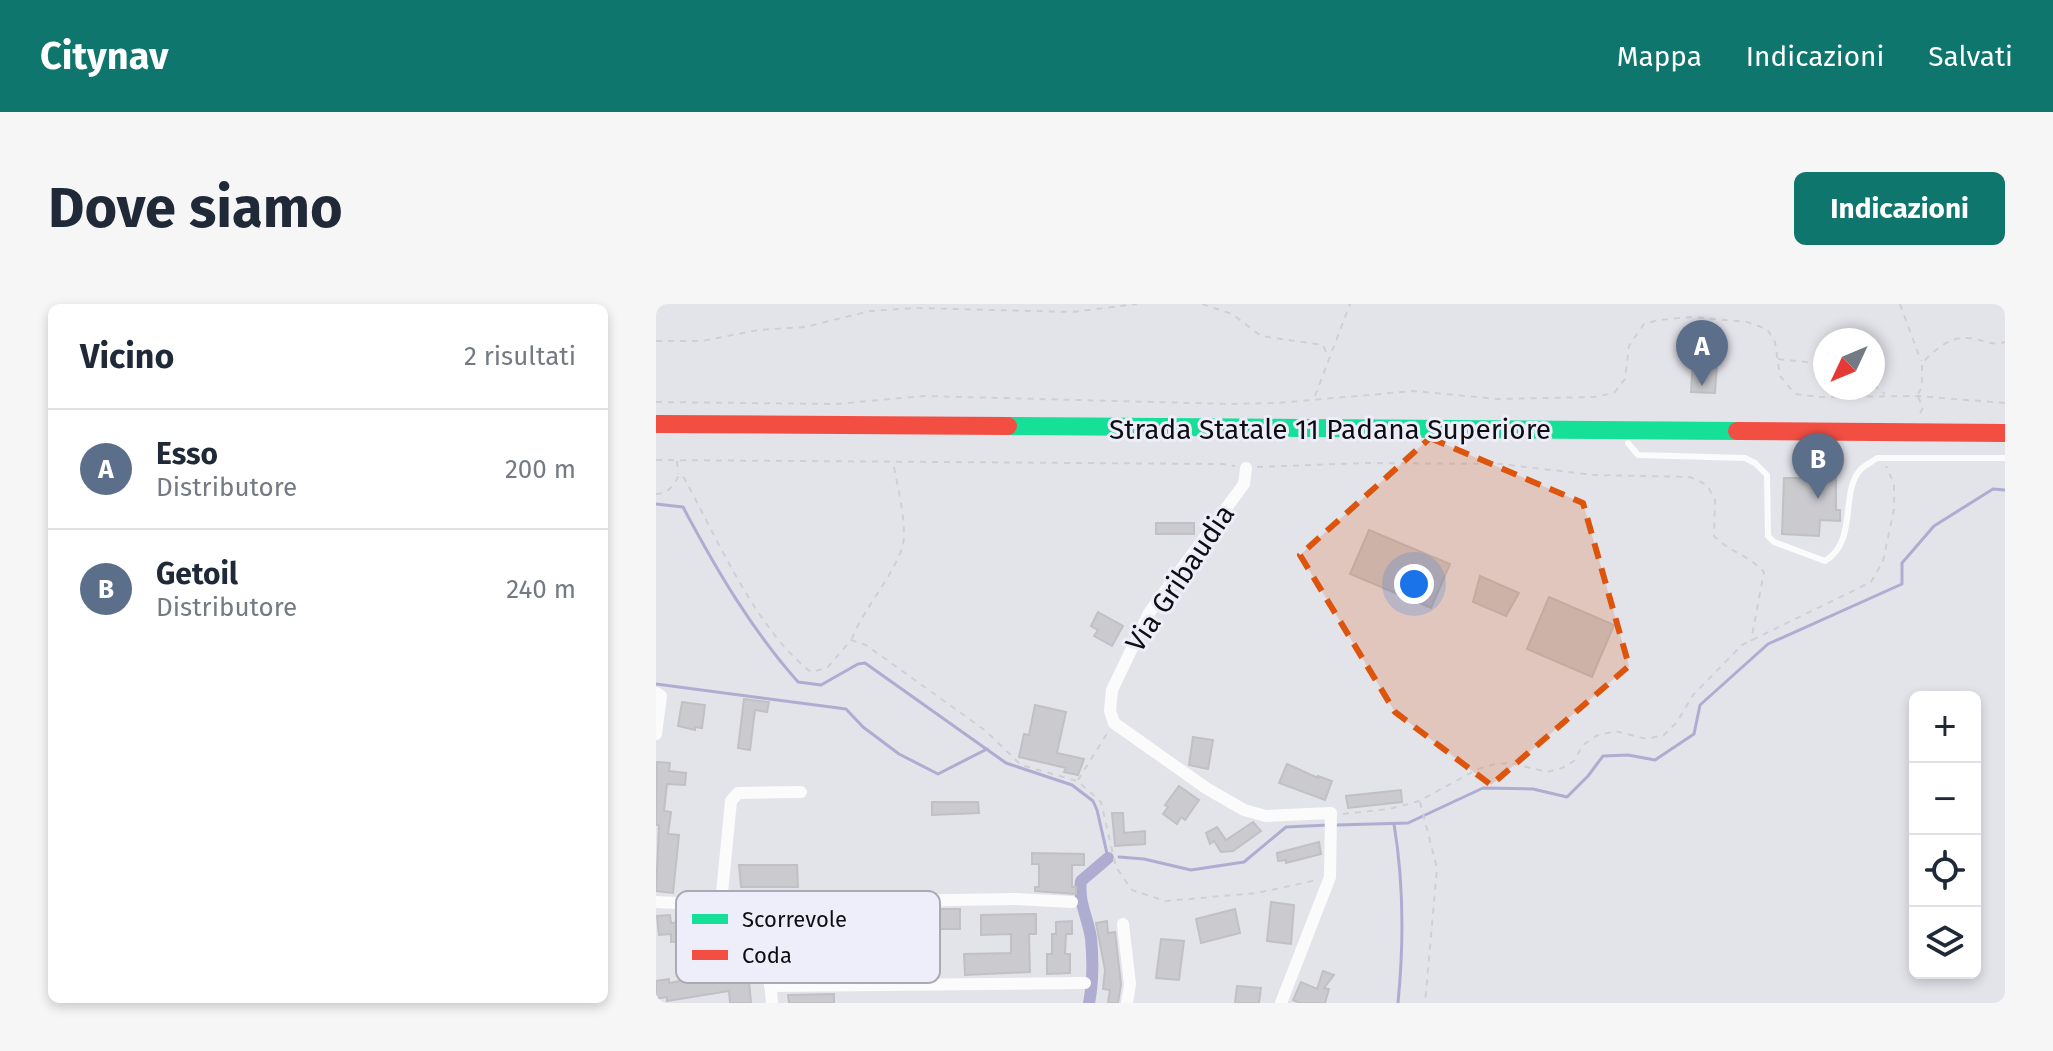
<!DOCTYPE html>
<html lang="it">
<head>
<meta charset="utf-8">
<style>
  body { margin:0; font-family:"Fira Sans",sans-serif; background:#f6f6f7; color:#1f2937 }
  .controls { position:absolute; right:24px; bottom:24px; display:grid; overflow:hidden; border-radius:12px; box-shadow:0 4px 12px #0003 }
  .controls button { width:72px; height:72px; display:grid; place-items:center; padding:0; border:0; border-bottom:2px solid #e0e1e3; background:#fff; color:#1f2937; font:40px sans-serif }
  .compass { position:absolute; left:1157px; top:24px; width:72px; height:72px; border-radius:50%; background:#fff; box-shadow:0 4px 12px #0003; rotate:226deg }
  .you { position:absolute; left:758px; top:280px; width:28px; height:28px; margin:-20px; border:6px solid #fff; border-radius:50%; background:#1a73e8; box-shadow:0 0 0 12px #1a73e833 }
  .badge { display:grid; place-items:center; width:52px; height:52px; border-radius:50%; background:#0f766e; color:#fff; font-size:26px; font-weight:700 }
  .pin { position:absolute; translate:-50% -66px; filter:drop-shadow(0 2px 4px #0008) }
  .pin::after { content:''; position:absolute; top:42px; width:28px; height:24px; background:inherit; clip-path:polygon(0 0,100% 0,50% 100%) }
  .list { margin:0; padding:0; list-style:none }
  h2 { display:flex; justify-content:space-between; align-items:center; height:104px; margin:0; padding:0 32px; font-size:34px }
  h2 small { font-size:26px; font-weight:400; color:#747a83 }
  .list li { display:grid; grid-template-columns:52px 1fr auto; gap:24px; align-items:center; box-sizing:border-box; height:120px; padding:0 32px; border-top:2px solid #e0e1e3 }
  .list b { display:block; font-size:30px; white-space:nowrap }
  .list p { margin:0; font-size:26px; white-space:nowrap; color:#747a83 }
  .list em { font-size:26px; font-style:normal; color:#747a83 }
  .icon { flex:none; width:44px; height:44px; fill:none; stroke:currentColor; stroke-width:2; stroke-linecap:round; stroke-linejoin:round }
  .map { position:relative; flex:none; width:1349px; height:699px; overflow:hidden; border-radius:12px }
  header { display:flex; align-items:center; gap:48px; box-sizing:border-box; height:112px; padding:0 40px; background:#0f766e; color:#fff }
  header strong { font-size:38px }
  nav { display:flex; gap:44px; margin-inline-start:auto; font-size:28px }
  .intro { display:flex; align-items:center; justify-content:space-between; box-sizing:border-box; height:192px; padding:0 48px }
  h1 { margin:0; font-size:56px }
  .button { padding:20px 36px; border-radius:12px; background:#0f766e; color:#fff; font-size:28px; font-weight:700 }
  main { display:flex; gap:48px; padding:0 48px }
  aside { flex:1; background:#fff; border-radius:12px; box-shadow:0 4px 12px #0003 }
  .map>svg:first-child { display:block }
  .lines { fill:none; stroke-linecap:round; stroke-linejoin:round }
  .stream { stroke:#aeadd1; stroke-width:3 }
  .canal { stroke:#aeadd1; stroke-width:12 }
  .building { fill:#cacacf; stroke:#c0c0c5; stroke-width:2 }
  .path { stroke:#d0d0d3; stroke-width:2; stroke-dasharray:6 6; stroke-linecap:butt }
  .lane { stroke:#fbfbfc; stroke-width:6 }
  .street { stroke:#fbfbfc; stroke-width:12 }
  .fast { stroke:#16e098; stroke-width:18 }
  .jam { stroke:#f24e42; stroke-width:18 }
  .marked { fill:#dd550c; fill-opacity:0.2; stroke:#dd550c; stroke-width:6; stroke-dasharray:16 10; stroke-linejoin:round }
  .labels { text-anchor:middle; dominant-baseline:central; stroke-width:6; stroke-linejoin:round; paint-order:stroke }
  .street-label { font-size:28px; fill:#0e0e12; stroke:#eeedfa }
  .key { fill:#eeedfa; stroke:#abaab4; stroke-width:2 }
  .key-label { font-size:22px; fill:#0e0e12 }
</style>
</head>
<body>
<header>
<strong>Citynav</strong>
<nav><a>Mappa</a><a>Indicazioni</a><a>Salvati</a></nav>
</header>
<div class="intro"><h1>Dove siamo</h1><a class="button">Indicazioni</a></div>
<main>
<aside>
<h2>Vicino<small>2 risultati</small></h2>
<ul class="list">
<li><span class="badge" style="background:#5c6f8a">A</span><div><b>Esso</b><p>Distributore</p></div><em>200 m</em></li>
<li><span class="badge" style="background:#5c6f8a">B</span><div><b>Getoil</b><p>Distributore</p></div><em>240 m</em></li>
</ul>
</aside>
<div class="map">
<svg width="1349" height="699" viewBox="0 0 1349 699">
  <rect width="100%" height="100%" fill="#e3e3ea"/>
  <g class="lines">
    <g class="stream">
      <path d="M0 200 27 203C60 265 95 325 142 378L165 381 202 360 209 359 350 459 416 481 437 497 441 506 452 554"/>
      <polyline points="0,380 190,405 207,423 243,450 282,470 331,445"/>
      <path d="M738 520C748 580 748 638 742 699"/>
      <polyline points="681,521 752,519 827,484 877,485 911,493 932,472 947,452 972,451 999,456 1038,430 1044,401 1112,340 1246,280 1246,259 1278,222 1337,185 1349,186"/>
      <polyline points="463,553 488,555 535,566 588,558 630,523 673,521"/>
    </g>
    <path class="canal" d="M433 699C437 679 437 655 435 634 432 614 422 598 425 577L452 554"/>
  </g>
  <g class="building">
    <polygon points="1032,49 1052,49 1052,58 1061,58 1059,89 1035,88 1037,58 1032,58"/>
    <polygon points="1128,174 1180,174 1180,206 1184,206 1184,217 1164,216 1163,232 1126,230"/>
    <rect x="500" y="219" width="38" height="11"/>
    <polygon points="713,226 794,260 775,304 694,270"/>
    <polygon points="824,272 863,289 850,312 817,298"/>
    <polygon points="893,293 958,321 936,373 871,345"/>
    <polygon points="442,308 467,322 456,342 438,332 442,326 435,322"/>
    <polygon points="88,395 113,398 111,408 99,406 94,446 82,444"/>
    <polygon points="26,398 49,401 46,424 39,423 39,426 22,422"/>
    <polygon points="379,401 410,408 401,449 428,455 422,471 408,468 410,464 363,453 368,430 373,431"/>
    <polygon points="537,433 557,436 552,465 533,461"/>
    <polygon points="1,458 14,459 13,467 30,469 29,481 11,480 8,507 15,508 12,530 23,531 17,589 0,587 3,521 0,521"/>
    <polygon points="631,460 662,474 662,472 676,477 669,496 623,479"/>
    <polygon points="523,482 543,496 529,516 525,513 521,520 507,510 512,503 509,501"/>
    <polygon points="745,486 746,498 692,504 690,492"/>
    <polygon points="276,498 322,498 323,509 276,511"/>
    <polygon points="456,509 467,509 468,529 489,527 489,540 459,542"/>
    <polygon points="597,518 605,527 577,547 565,548 558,537 554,540 550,529 561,523 570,536"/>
    <polygon points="663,538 665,550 630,559 630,556 622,557 621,549"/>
    <polygon points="376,549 428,550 428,561 416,561 416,583 420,583 420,590 379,587 379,583 383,583 383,560 376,560"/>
    <polygon points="83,561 141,561 142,583 85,583"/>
    <polygon points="615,598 638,601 635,640 611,637"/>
    <rect x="278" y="605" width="26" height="20"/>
    <polygon points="579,605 584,629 545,639 540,615"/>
    <polygon points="380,610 380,630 373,630 374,668 309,671 308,650 355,649 355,630 325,631 325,611"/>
    <polygon points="14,611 15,619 27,618 27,626 39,625 40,633 66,631 69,650 40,653 39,644 27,645 27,637 15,638 15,630 3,631 1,612"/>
    <polygon points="416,617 416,630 410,630 409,650 414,650 414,669 391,670 391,650 396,650 396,630 400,630 400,618"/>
    <polygon points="451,617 452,629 459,628 465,680 462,699 452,699 454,686 447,685 449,666 440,619"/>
    <polygon points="505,635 528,637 523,676 500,674"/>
    <polygon points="101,647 103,676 93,677 95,699 74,699 73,687 11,697 11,693 0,695 0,677 13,675 13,679 65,670 62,651"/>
    <polygon points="667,667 678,671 668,684 673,685 669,699 644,699 637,696 645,678 661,685"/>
    <polygon points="581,682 605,684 603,699 579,699"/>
    <polygon points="178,690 178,699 133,699 132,691"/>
  </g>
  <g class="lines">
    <g class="path">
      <polyline points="546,0 576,10 605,32 667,41 672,53"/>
      <polyline points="1244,0 1265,57"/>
      <polyline points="0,37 46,37 102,26 149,23 214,7 259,4 416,8 481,0"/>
      <polyline points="1122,55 1169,60"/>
      <polyline points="1217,81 1229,90"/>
      <path d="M1262 90 1266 83V59C1278 47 1292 33 1311 34 1325 34 1335 43 1349 38"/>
      <polyline points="659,92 694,0"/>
      <polyline points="1262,93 1267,103 1263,112"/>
      <polyline points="0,98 180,100 268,92 575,100 621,99 758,87 841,95 938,93 958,89 969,75 973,42 988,20 1002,16 1036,13 1091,18 1111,25 1119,38 1124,72 1139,90 1163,93 1261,92 1349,99"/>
      <polyline points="0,156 567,160 579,162"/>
      <polyline points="21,157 22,170"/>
      <path d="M601 163 708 159 844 160 938 171 1034 173 1051 181 1059 196 1058 232C1075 249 1091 250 1108 268L1095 337"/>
      <path d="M0 190C12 190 18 181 23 171L28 174C61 234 100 326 155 368L171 364 195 336 210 341 330 427 365 461 421 477 433 487 445 498 460 563 476 586 509 597 601 589 661 576"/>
      <path d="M196 335C206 305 249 259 248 231 248 207 241 181 237 157"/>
      <polyline points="422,476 452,428"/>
      <polyline points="764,498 781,564 769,699"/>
      <polyline points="687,510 733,505 763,497 822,465 839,460 854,459 891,468 906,464 918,457 927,441 940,432 959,427 991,435 1008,431 1021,418 1037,391 1086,341 1215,278 1227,257 1238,205 1238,180 1230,162"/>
    </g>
    <path class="lane" d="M972 139 982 151 1089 154 1099 159 1111 171 1112 232 1118 238 1169 257C1203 236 1183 188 1205 165 1209 161 1216 158 1221 154H1349"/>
    <g class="street">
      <polyline points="590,164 588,180 493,309 456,386 454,407 458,419 550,484 588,506 610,512 675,509 674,573 625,699"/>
      <polyline points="0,389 5,392 0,430"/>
      <polyline points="0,598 50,600 360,595 416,598"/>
      <polyline points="107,598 116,699"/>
      <polyline points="65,599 75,497 82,489 145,488"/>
      <polyline points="467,620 474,680 471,699"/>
      <polyline points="114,682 429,679"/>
    </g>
    <polyline class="fast" points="352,122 1081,127"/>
    <g class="jam">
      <polyline points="0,120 352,122"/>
      <polyline points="1081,127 1349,129"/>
    </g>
  </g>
  <path class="marked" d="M774 134 927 199 973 362 835 481 739 408 644 251Z"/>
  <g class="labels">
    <g class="street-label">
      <text x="674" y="125">Strada Statale 11 Padana Superiore</text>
      <text transform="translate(524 274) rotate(-56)">Via Gribaudia</text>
    </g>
  </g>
  <rect x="20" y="587" width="264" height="92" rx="12" class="key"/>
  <rect x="36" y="610" width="36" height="10" fill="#16e098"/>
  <rect x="36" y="646" width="36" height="10" fill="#f24e42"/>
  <g class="key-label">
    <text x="86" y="623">Scorrevole</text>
    <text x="86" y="659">Coda</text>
  </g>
</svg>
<div class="controls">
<button>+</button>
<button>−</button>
<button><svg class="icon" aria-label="locate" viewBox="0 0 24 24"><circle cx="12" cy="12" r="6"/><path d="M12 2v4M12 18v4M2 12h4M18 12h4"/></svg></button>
<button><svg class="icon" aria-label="layers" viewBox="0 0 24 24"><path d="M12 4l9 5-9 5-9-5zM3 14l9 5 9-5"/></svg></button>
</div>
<svg class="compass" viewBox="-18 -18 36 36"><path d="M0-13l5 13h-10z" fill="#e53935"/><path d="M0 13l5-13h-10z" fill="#747a83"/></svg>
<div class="you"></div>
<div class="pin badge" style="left:1046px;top:82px;background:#5c6f8a">A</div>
<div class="pin badge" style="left:1162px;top:195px;background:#5c6f8a">B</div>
</div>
</main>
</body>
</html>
